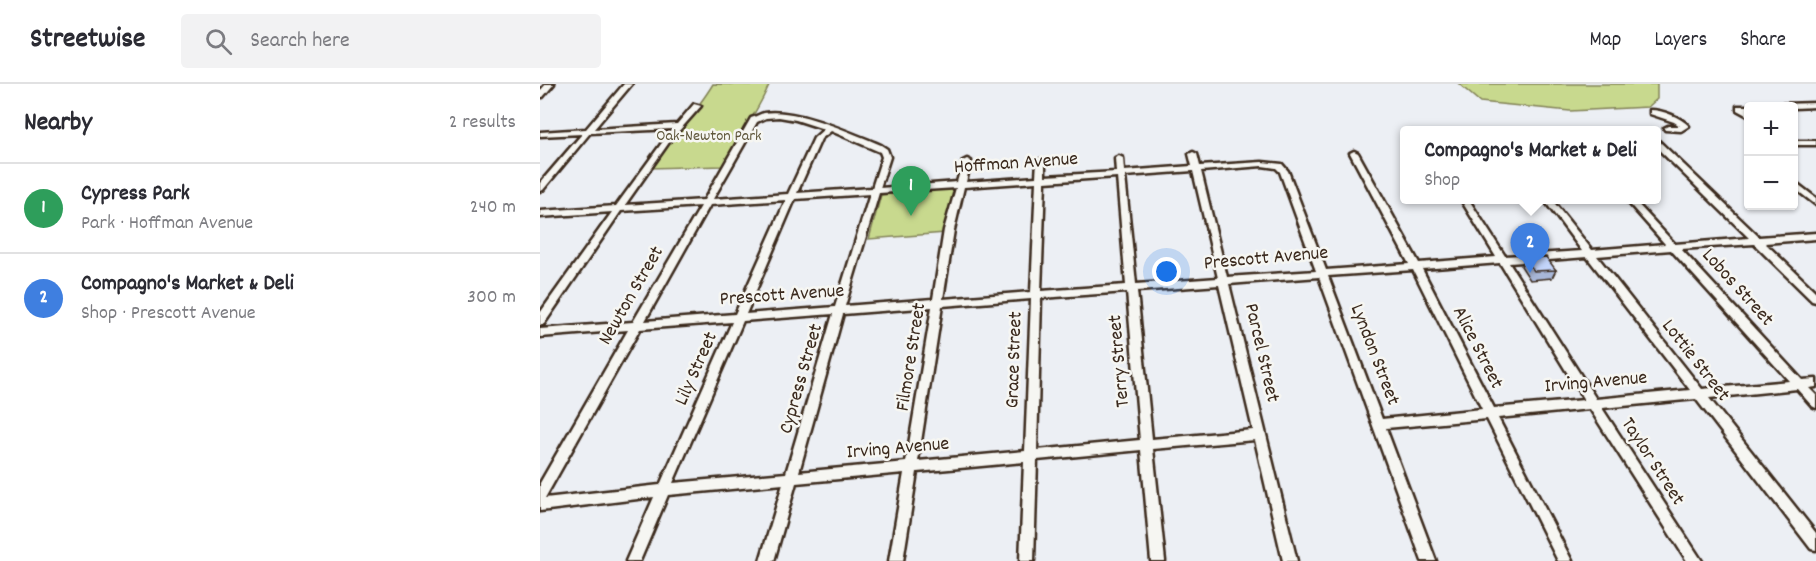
<!DOCTYPE html>
<html lang="en">
<head>
<meta charset="utf-8">
<style>
  body { margin:0; font-family:Dekko,sans-serif; background:#f2f2f3; color:#2b2b33 }
  .controls { position:absolute; right:18px; top:18px; display:grid; overflow:hidden; border-radius:6px; box-shadow:0 2px 4px #0004 }
  .controls button { width:54px; height:54px; display:grid; place-items:center; padding:0; border:0; border-bottom:2px solid #e1e1e2; background:#fff; color:#2b2b33; font:30px sans-serif }
  .you { position:absolute; left:627px; top:188px; width:21px; height:21px; margin:-15px; border:4px solid #fff; border-radius:50%; background:#1a73e8; box-shadow:0 0 0 9px #1a73e833 }
  .badge { display:grid; place-items:center; width:39px; height:39px; border-radius:50%; background:#ea580c; color:#fff; font-size:20px; font-weight:700 }
  .pin { position:absolute; translate:-50% -50px; filter:drop-shadow(0 2px 3px #0008) }
  .pin::after { content:''; position:absolute; top:32px; width:21px; height:18px; background:inherit; clip-path:polygon(0 0,100% 0,50% 100%) }
  .popup { position:absolute; left:860px; top:42px; width:261px; height:78px; box-sizing:border-box; display:grid; place-content:center; border-radius:6px; background:#fff; filter:drop-shadow(0 2px 4px #0005); font-size:20px; white-space:nowrap; color:#7c7c81 }
  .popup b { font-size:22px; color:#2b2b33 }
  .popup::after { content:''; position:absolute; left:50%; top:100%; margin-left:-12px; border:12px solid transparent; border-top-color:#fff }
  .list { margin:0; padding:0; list-style:none }
  h2 { display:flex; justify-content:space-between; align-items:center; height:78px; margin:0; padding:0 24px; font-size:26px }
  h2 small { font-size:20px; font-weight:400; color:#7c7c81 }
  .list li { display:grid; grid-template-columns:39px 1fr auto; gap:18px; align-items:center; box-sizing:border-box; height:90px; padding:0 24px; border-top:2px solid #e1e1e2 }
  .list b { display:block; font-size:22px; white-space:nowrap }
  .list p { margin:0; font-size:20px; white-space:nowrap; color:#7c7c81 }
  .list em { font-size:20px; font-style:normal; color:#7c7c81 }
  .icon { flex:none; width:33px; height:33px; fill:none; stroke:currentColor; stroke-width:2; stroke-linecap:round; stroke-linejoin:round }
  .map { position:relative; flex:none; width:1276px; height:477px; overflow:hidden }
  header { display:flex; align-items:center; gap:36px; box-sizing:border-box; height:84px; padding:0 30px; background:#fff; border-bottom:2px solid #e1e1e2 }
  header strong { font-size:28px }
  nav { display:flex; gap:33px; margin-inline-start:auto; font-size:21px }
  .search { width:420px; height:54px; background:#f2f2f3; display:flex; align-items:center; gap:15px; box-sizing:border-box; padding:0 21px; border-radius:6px; color:#7c7c81; font-size:22px }
  main { display:flex }
  aside { flex:1; background:#fff }
  .map>svg:first-child { display:block }
  .green { fill:#c8d98e; stroke:#828256; stroke-width:1.5 }
  .lines { fill:none; stroke-linecap:round; stroke-linejoin:round }
  .minor-casing { stroke:#3b2a1e; stroke-width:5 }
  .minor { fill:#f6f6f2; fill-rule:evenodd }
  .wall { fill:#a8b7d8; stroke:#3b2a1e; stroke-width:1.5 }
  .building { fill:#c3d5fb; stroke:#3b2a1e; stroke-width:1.5 }
  .labels { text-anchor:middle; dominant-baseline:central; stroke-width:5; stroke-linejoin:round; paint-order:stroke }
  .far-park-label { font-size:16px; fill:#5e563a; stroke:#f6f6f2 }
  .street-label { font-size:20px; fill:#3b2a1e; stroke:#f6f6f2 }
</style>
</head>
<body>
<header>
<strong>Streetwise</strong>
<div class="search"><svg class="icon" aria-label="search" viewBox="0 0 24 24"><circle cx="10" cy="10" r="6"/><path d="M15 15l6 6"/></svg>Search here</div>
<nav><a>Map</a><a>Layers</a><a>Share</a></nav>
</header>
<main>
<aside>
<h2>Nearby<small>2 results</small></h2>
<ul class="list">
<li><span class="badge" style="background:#2e9e5b">1</span><div><b>Cypress Park</b><p>Park · Hoffman Avenue</p></div><em>240 m</em></li>
<li><span class="badge" style="background:#3f7fe0">2</span><div><b>Compagno's Market &amp; Deli</b><p>Shop · Prescott Avenue</p></div><em>300 m</em></li>
</ul>
</aside>
<div class="map">
<svg width="1276" height="477" viewBox="0 0 1276 477">
  <rect width="100%" height="100%" fill="#eceff4"/>
  <filter id="ink" filterUnits="userSpaceOnUse"><feTurbulence type="fractalNoise" baseFrequency=".0167" numOctaves="2"/><feDisplacementMap in="SourceGraphic" scale="12" xChannelSelector="R" yChannelSelector="G"/><feConvolveMatrix kernelMatrix="1 2 1 2 8 2 1 2 1" color-interpolation-filters="sRGB"/></filter>
  <g filter="url(#ink)">
    <g class="green">
      <path d="M173 0 229 1C217 29 199 53 183 82L110 84C130 55 155 30 173 0Z"/>
      <polygon points="919,0 1117,0 1117,15 1108,23 1030,27 940,18"/>
      <polygon points="407,105 414,107 405,149 329,155 341,111"/>
    </g>
    <g class="lines">
      <g class="minor-casing">
        <g id="minor">
          <polygon points="6,0 14,0 3,13 0,13 0,7"/>
          <path d="M84 0H92L54 45 137 40 154 20 161 22 130 57 85 121 164 116 211 34C215 33 220 30 224 29 257 24 311 49 341 61L347 65 350 73 340 104 417 98 423 77 427 75 431 77 426 98 496 93 497 77 501 75 505 77V92L576 88 575 74 579 72 583 74 584 87 652 82 649 70 653 68 657 70 660 82 722 78 742 80 748 87 786 186 869 180 810 69 814 67 818 69 879 179 956 173 921 116H929L965 172 1042 167 1004 116H1012L1052 166 1125 160 1086 116H1094L1135 160 1209 154 1116 63V57H1119L1219 153 1276 149V155L1225 159 1276 208V218L1272 217 1214 160 1141 165 1262 296 1276 295V303L1269 304 1276 311V324L1272 322 1257 305 1169 314 1276 449V466L1271 465 1156 315 1062 324 1162 477H1147L1050 325 958 334 1032 477H1018L947 335 846 344 896 477H882L779 193 689 200 757 477H743L715 356 613 365 625 477H611L601 366 497 376 494 477H480L484 378 377 388 363 477H349L364 389 256 399 234 477H220L243 400 128 411 100 477H86L114 413 0 427V399L88 246 0 253V245L93 238 161 122 81 127 4 240 0 241V229L72 128 0 133V127L76 122 132 45 50 49 3 106 0 107V99L42 50 0 52V48L46 45ZM239 33 256 36 284 45 274 54 248 110 173 115 217 38 226 34ZM291 47 340 68 342 73 332 104 257 109 281 55ZM722 82 736 84 740 88 776 187 687 193 661 87ZM653 87 678 194 596 200 585 92ZM577 93 586 201 501 207 505 98ZM496 98 491 208 403 215 414 146 424 103ZM416 104 404 146 393 215 305 222 339 109ZM330 110 295 223 206 230 255 115ZM246 116 195 230 105 237 170 121ZM1131 166 1249 297 1162 305 1057 172ZM1047 173 1150 306 1056 315 969 179ZM960 179 1044 316 954 324 882 185ZM873 186 942 325 842 335 788 192ZM679 201 713 346 612 355 597 207ZM587 208 600 356 497 366 501 214ZM491 215 485 367 378 377 402 222ZM392 223 366 378 259 388 303 230ZM293 230 246 389 133 399 203 237ZM192 238 120 401 5 414 100 245Z"/>
          <polygon points="1276,19 1276,23 1254,24 1254,22 1238,22 1242,20"/>
          <polygon points="1197,22 1211,22 1208,22 1208,32 1197,26"/>
          <path d="M1110 26C1123 26 1140 33 1149 42L1141 47 1125 46 1124 44 1128 42H1140L1134 38 1110 30Z"/>
          <rect x="1254" y="57" width="22" height="4"/>
          <polygon points="1254,97 1276,114 1276,121 1254,104"/>
        </g>
      </g>
      <use href="#minor" class="minor"/>
    </g>
    <polygon class="wall" points="985,174 1016,186 1012,194 990,196 981,182"/>
    <polygon class="building" points="1006,173 1016,186 994,187 985,174"/>
  </g>
  <g class="labels">
    <g class="far-park-label">
      <text x="169" y="52">Oak-Newton Park</text>
    </g>
    <g class="street-label">
      <text transform="translate(476 80) rotate(-4)">Hoffman Avenue</text>
      <text transform="translate(726 175) rotate(-5)">Prescott Avenue</text>
      <text transform="translate(1197 204) rotate(48)">Lobos Street</text>
      <text transform="translate(92 212) rotate(-60)">Newton Street</text>
      <text transform="translate(242 212) rotate(-4)">Prescott Avenue</text>
      <text transform="translate(937 264) rotate(63)">Alice Street</text>
      <text transform="translate(721 269) rotate(77)">Parcel Street</text>
      <text transform="translate(834 271) rotate(69)">Lyndon Street</text>
      <text transform="translate(372 273) rotate(-81)">Filmore Street</text>
      <text transform="translate(475 276) rotate(-88)">Grace Street</text>
      <text transform="translate(580 277) rotate(-95)">Terry Street</text>
      <text transform="translate(1155 277) rotate(52)">Lottie Street</text>
      <text transform="translate(157 285) rotate(-66)">Lily Street</text>
      <text transform="translate(262 295) rotate(-74)">Cypress Street</text>
      <text transform="translate(1056 299) rotate(-5)">Irving Avenue</text>
      <text transform="translate(358 365) rotate(-5)">Irving Avenue</text>
      <text transform="translate(1112 378) rotate(57)">Taylor Street</text>
    </g>
  </g>
</svg>
<div class="controls">
<button>+</button>
<button>−</button>
</div>
<div class="you"></div>
<div class="pin badge" style="left:371px;top:132px;background:#2e9e5b">1</div>
<div class="pin badge" style="left:990px;top:189px;background:#3f7fe0">2</div>
<div class="popup"><b>Compagno's Market &amp; Deli</b>Shop</div>
</div>
</main>
</body>
</html>
